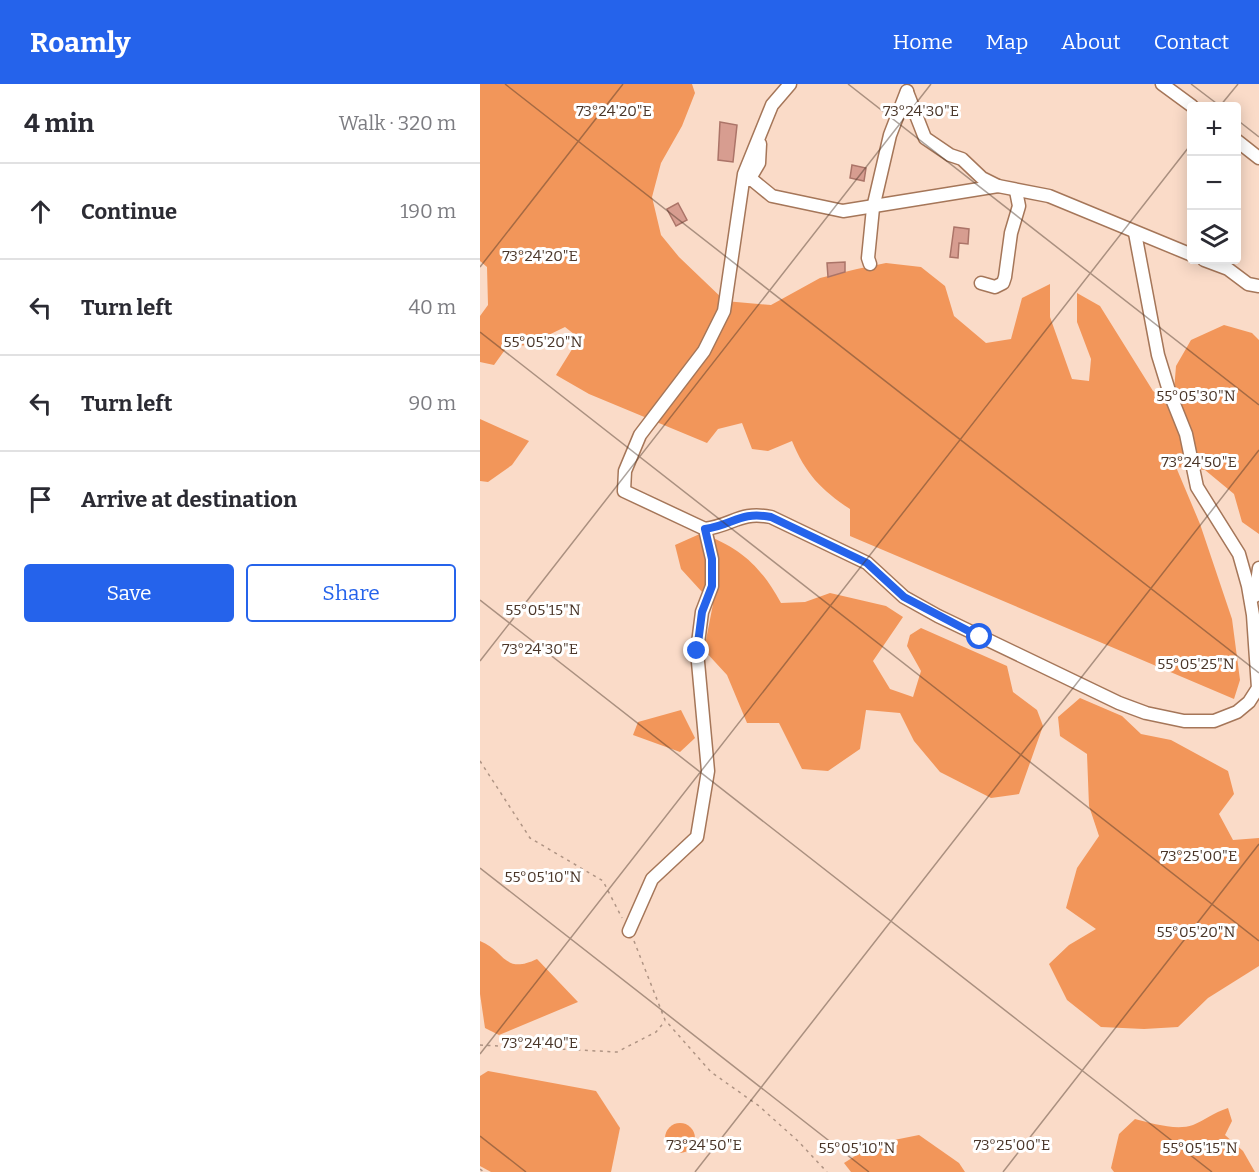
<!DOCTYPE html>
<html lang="en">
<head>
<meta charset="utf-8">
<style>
  body { margin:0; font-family:Bitter,serif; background:#f2f2f3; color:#2b2b33 }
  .controls { position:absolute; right:18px; top:18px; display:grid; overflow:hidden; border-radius:6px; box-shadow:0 3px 15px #0003 }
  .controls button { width:54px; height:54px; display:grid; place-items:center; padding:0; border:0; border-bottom:2px solid #e1e1e2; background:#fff; color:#2b2b33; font:30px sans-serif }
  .stop { position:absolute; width:18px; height:18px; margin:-14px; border:4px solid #2563eb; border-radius:50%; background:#fff }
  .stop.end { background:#2563eb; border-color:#fff; box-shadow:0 2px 6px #0008 }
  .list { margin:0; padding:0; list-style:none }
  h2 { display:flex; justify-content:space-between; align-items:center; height:78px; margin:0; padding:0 24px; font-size:26px }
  h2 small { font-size:20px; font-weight:400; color:#7c7c81 }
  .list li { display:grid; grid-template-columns:39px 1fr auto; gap:18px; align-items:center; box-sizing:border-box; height:96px; padding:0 24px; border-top:2px solid #e1e1e2 }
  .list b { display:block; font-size:22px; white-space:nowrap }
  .list em { font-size:20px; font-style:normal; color:#7c7c81 }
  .actions { display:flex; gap:12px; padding:18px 24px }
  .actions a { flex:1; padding:14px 0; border:2px solid #2563eb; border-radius:6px; text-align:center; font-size:21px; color:#2563eb }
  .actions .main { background:#2563eb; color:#fff }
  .icon { flex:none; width:33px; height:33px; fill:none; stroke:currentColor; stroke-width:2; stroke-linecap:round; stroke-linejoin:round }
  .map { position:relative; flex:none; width:779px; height:1088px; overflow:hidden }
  header { display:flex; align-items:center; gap:36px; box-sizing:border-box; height:84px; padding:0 30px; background:#2563eb; color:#fff }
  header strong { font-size:28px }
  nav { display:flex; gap:33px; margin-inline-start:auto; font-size:21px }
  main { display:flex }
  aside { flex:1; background:#fff }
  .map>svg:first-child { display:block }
  .green { fill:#f2965a }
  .building { fill:#d79d90; stroke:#ab7468; stroke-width:1.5 }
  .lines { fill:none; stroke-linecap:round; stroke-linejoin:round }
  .minor-casing { stroke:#a57659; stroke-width:15 }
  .path { stroke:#af9484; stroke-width:1.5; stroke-dasharray:3 4.5; stroke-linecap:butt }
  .minor { stroke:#fff; stroke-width:12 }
  .route { stroke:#2563eb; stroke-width:8 }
  .ticks { fill:none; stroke:#4a3629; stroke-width:1.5; stroke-opacity:0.45 }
  .ticks-label { font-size:15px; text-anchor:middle; fill:#4a3629; stroke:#fff; stroke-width:6; stroke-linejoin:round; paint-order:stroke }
</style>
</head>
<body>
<header>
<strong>Roamly</strong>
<nav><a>Home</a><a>Map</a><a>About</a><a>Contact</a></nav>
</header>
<main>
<aside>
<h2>4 min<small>Walk · 320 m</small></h2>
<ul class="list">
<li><svg class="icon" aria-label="ahead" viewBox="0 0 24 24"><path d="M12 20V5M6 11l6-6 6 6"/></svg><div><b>Continue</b></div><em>190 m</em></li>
<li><svg class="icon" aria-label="left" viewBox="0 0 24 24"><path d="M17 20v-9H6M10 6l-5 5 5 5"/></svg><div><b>Turn left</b></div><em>40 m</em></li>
<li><svg class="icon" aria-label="left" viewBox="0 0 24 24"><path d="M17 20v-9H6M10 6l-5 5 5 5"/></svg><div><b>Turn left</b></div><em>90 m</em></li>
<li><svg class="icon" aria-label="arrive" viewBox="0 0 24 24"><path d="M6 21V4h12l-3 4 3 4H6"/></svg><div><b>Arrive at destination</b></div></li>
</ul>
<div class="actions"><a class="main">Save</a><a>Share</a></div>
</aside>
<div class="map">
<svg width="779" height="1088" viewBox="0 0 779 1088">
  <rect width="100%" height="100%" fill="#fadbc8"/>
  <g class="green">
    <path d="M0 0H212L215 9 202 42 181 79 172 113 181 151 199 173 245 217 291 221 340 194 377 185 406 179 441 183 465 202 474 232 506 259 531 255 542 214 570 200V233L592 295 609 297 611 275 597 238V209L620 222 673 307 693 319 696 282 711 256 744 241 772 249 779 256V450L762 438 754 410 725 386 696 383 720 440 752 535 760 596 754 615 370 452V425C341 406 325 389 312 357L288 367 272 365 262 339 238 345 227 359 109 310 76 291 99 254 85 243 48 261 27 263 14 281 0 278V232L8 221 7 183 0 177Z"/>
    <polygon points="0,335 49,357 32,381 8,398 0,397"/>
    <path d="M222 449C261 465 280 481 301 519L325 518 350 509 406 522 423 533 393 577 410 605 433 613 441 587 427 562 430 551 441 544 527 582 533 608 557 626 563 642 539 710 511 714 460 688 434 657 420 629 386 626 380 665 348 687 322 685 299 639H267L247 591 224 566 233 520 201 485 195 461Z"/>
    <polygon points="600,614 642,632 661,650 691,656 748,687 754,710 739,730 753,756 779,754 779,882 728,914 698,943 664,945 621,943 587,916 569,880 589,861 616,845 586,824 597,784 619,752 609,722 607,670 580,652 578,633"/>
    <polygon points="201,626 215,654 200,668 153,651 158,638"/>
    <path d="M0 857C25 867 24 891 57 875L98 918 19 951 5 944 0 910Z"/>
    <polygon points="8,987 116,1007 140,1044 131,1088 11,1088 0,1082 0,992"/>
    <path d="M748 1024 752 1037 745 1051 763 1067 775 1088H634L631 1084 639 1050 655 1035C671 1039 696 1047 713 1041 725 1036 733 1029 748 1024Z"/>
    <circle cx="200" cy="1054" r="15"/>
    <polygon points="439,1051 479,1079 485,1088 371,1088 364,1079 394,1060"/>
  </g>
  <g class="building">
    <polygon points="240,38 257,41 253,78 238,76"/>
    <polygon points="372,81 386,84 384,97 370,94"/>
    <polygon points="198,119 207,136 196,142 187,125"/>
    <polygon points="474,143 489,145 488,160 479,159 478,174 470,173"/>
    <polygon points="365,178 365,188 348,193 347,179"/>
  </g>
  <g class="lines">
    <g class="minor-casing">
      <g id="minor">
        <polyline points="682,0 712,22"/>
        <polyline points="427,8 445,54 470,71 482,75 502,94 518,102 569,112 712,171"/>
        <polyline points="756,56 779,74"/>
        <polyline points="270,94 292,112 363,127 518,102"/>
        <polyline points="269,96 279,79 280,60"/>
        <polyline points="724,176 748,185 768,200 779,202"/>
        <polyline points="390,180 388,174 393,124 410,51 427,7"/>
        <polyline points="501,199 515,203 523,199 525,193 531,149 539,122 536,107"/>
        <path d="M225 445C254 441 259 427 291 433L387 479 424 513 458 532 639 619 666 629 704 637H734L757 628 769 618 778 604 773 531 768 502 759 470 717 403 706 350 690 310 678 271 655 149"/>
        <polyline points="775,512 779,484"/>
        <polyline points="149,847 172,795 217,753 228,687 217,567 222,528 232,502 232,475 225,445 144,407 145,387 160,351 224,267 244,227 264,90 292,21 310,0"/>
      </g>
    </g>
    <g class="path">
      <polyline points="0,677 50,754 123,797 142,834"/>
      <polyline points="154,857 185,936 231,988 279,1022 318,1057 347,1088"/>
      <polyline points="0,961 137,968 176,948 185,937"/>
      <polyline points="0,1085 4,1088"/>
    </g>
    <use href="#minor" class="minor"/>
  </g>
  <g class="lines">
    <path class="route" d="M217 567 222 528 232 502V475L225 445C254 441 259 427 291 433L387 479 424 513 500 553"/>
  </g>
  <path class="ticks" d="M25 0 779 589M368 0 779 321M711 0 740 22M740 22 758 0M756 35 779 53M0 183 143 0M0 248 779 857M0 516 732 1088M0 577 451 0M0 784 389 1088M0 970 712 59M0 1052 46 1088M215 1088 779 366M523 1088 779 760"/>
  <g class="ticks-label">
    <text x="134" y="32">73°24'20"E</text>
    <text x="441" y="32">73°24'30"E</text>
    <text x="60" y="177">73°24'20"E</text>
    <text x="63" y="263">55°05'20"N</text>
    <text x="716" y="317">55°05'30"N</text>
    <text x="719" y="383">73°24'50"E</text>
    <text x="63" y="531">55°05'15"N</text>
    <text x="60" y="570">73°24'30"E</text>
    <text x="716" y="585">55°05'25"N</text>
    <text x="719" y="777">73°25'00"E</text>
    <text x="63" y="798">55°05'10"N</text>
    <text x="716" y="853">55°05'20"N</text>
    <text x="60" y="964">73°24'40"E</text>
    <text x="224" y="1066">73°24'50"E</text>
    <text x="532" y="1066">73°25'00"E</text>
    <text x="377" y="1069">55°05'10"N</text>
    <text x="720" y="1069">55°05'15"N</text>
  </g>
</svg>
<div class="controls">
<button>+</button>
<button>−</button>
<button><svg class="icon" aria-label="layers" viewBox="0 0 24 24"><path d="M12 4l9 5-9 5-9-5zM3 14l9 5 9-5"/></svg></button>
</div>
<div class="stop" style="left:500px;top:553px"></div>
<div class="stop end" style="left:217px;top:567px"></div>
</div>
</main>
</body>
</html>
